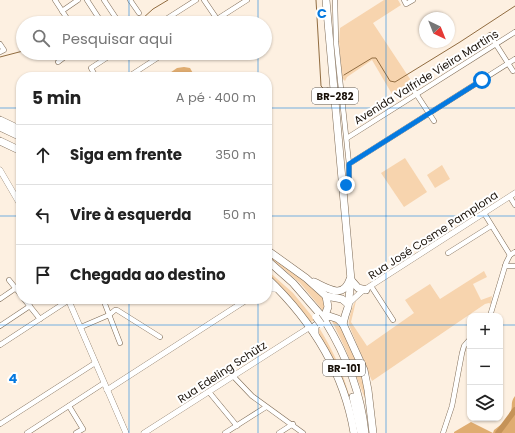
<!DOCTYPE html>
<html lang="pt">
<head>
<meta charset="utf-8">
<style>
  body { margin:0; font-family:Poppins,sans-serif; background:#f6f6f6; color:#222 }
  .controls { position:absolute; right:12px; bottom:12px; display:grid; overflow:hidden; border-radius:8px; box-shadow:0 1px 3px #0004 }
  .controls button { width:36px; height:36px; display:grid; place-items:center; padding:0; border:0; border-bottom:1px solid #e0e0e0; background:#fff; color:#222; font:20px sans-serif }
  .compass { position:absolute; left:419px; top:12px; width:36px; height:36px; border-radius:50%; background:#fff; box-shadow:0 1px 3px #0004; rotate:137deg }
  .stop { position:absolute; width:12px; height:12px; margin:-9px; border:3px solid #0479e0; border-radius:50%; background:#fff }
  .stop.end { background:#0479e0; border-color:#fff; box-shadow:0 1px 4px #0008 }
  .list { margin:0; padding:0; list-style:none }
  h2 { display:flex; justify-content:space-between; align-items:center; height:52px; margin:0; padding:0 16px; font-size:17px }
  h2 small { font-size:13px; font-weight:400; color:#767676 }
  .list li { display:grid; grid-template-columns:26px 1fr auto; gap:12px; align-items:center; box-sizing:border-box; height:60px; padding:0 16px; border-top:1px solid #e0e0e0 }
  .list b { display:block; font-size:15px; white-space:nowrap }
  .list em { font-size:13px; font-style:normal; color:#767676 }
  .icon { flex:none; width:22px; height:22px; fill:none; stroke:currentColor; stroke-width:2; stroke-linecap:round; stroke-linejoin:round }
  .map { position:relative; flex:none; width:515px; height:433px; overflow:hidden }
  .search { position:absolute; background:#fff; box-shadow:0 1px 3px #0004; left:16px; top:16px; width:256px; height:44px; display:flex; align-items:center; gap:10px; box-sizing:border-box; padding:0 14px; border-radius:22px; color:#767676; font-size:15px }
  .panel { position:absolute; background:#fff; box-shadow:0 1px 3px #0004; left:16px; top:72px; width:256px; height:232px; border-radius:16px }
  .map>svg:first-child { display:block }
  .green { fill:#f7d4ae }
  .forest { fill:#dfac70 }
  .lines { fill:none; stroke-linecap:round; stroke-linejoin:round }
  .stream { stroke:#916c40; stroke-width:1 }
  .river { stroke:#c59358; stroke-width:5.5 }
  .minor-casing { stroke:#7d6a55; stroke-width:5.5 }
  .major-casing { stroke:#7d6a55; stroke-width:6 }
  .highway-casing { stroke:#7d6a55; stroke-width:8 }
  .minor { stroke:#fff; stroke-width:4.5 }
  .major { stroke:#fff; stroke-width:5.5 }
  .highway { stroke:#fff; stroke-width:7 }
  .highway-bridge-casing { stroke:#7d6a55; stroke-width:8; stroke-linecap:butt }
  .highway-bridge { stroke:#fff; stroke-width:7 }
  .route { stroke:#0479e0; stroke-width:5 }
  .grid { fill:none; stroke:#0479e0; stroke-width:1; stroke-opacity:0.55 }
  .labels { text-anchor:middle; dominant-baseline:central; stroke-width:4; stroke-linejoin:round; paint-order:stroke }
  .shield { fill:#fff; stroke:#5d5852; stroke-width:1 }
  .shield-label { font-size:10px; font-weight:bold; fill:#181008 }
  .street-label { font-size:11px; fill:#181008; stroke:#fff }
  .grid-label { font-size:13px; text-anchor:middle; font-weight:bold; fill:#0479e0; stroke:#fff; stroke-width:4; stroke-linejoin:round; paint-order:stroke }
</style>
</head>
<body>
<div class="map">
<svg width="515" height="433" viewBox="0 0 515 433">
  <rect width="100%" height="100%" fill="#fdf0e1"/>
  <g class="green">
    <polygon points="384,0 398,0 401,5 373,23 412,82 392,94 372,60 347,77 345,81 342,78 339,42 340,28"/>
    <polygon points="405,158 427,192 404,207 381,173"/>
    <polygon points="442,165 450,179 435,188 427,175"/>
    <polygon points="267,253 313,287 326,302 325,313 300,283 267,255"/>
    <polygon points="267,270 293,293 315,320 310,322 267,276"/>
    <path d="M484 271 487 277 473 284 481 300 492 296 491 304 489 303 485 304 372 381 349 325C348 320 353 303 356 301L351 322 367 346 414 313 405 300 430 284 440 299Z"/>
    <polygon points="331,319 339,322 360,365 368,406 345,348"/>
    <path d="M318 326C338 358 349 387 356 425L316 330Z"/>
  </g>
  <g class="forest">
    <polygon points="184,67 190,68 195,77 164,77 177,68"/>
    <path d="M515 396V433H454V432L471 422 493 433 494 430C500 426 509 419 511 411 513 404 510 403 515 396Z"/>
  </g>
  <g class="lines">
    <g class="stream">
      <polyline points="316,0 321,86 324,89 328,88"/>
      <polyline points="129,23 142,19 153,9 168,0"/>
      <polyline points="0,57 23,51"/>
      <polyline points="344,75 372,58 376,58 390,81 395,82 460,42 515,6"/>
    </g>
    <polyline class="river" points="498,433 515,410"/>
    <g class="minor-casing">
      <g id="minor">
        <polyline points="55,0 70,23"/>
        <polyline points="87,0 102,23"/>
        <polyline points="104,0 118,21"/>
        <polyline points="130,0 139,13"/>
        <polyline points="204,0 217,19"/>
        <polyline points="335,0 336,42 349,164 349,177 344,189"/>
        <polyline points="404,0 406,4 413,0"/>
        <polyline points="62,11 78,0"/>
        <polyline points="160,23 196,0"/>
        <polyline points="211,23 247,0"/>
        <polyline points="490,35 513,71"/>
        <polyline points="0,44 4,50 0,52"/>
        <polyline points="58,62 70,53"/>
        <polyline points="96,77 91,68 114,53"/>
        <polyline points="128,77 165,53"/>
        <polyline points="411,86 434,121"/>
        <polyline points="347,138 515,32"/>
        <polyline points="349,164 515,59"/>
        <polyline points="510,197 515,205"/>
        <polyline points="484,213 510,255"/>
        <polyline points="448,253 491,226"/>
        <polyline points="505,266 515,266"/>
        <polyline points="9,280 21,295"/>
        <polyline points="371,286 393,320"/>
        <polyline points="0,299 16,288"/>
        <polyline points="24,299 40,319"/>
        <polyline points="103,299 120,343"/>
        <polyline points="490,316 506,263 510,255 515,252"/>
        <polyline points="0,326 30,306"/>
        <polyline points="81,327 109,315 115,310 117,310 160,337"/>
        <polyline points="0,345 69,300"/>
        <polyline points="233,376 252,396 303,433"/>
        <polyline points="209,392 237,426"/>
        <polyline points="69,406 83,429 76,433"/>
        <polyline points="0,424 95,363"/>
        <polyline points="27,433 104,383"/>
        <polyline points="225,433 266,407"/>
        <polyline points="279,433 293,424"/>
        <polyline points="443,433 452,406 462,353 464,346 470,339"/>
      </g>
    </g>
    <g class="major-casing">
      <g id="major">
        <polyline points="0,170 21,206"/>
        <polyline points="267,289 278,289"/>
        <polyline points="68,299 126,433"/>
        <polyline points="348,304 361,292 515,193"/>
        <polyline points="107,390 248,299"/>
        <polyline points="144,433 310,327"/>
      </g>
    </g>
    <g class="highway-casing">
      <g id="highway">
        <polyline points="326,0 351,280 348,307 345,316 343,324"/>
        <polyline points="0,120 21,130"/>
        <polyline points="0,127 21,137"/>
        <polyline points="0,141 21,151"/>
        <polyline points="267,250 306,278 326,296 342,299 348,304"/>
        <polyline points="267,260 293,283 320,314"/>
        <path d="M267 278C311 320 344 372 354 433"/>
        <polyline points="351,280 358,288 366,290"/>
        <path d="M314 282C327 288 343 300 350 279"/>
        <polyline points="325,315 328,307 326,296"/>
        <path d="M325 321C346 355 361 393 365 433"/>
        <polyline points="315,334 315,326 329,316 338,319 343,324 364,370 368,390 373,433"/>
        <polyline points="353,397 361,433"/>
      </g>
    </g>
    <use href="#minor" class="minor"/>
    <use href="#major" class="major"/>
    <use href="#highway" class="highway"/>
    <g class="highway-bridge-casing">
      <polyline id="highway-bridge" points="316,317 321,324"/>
    </g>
    <use href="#highway-bridge" class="highway-bridge"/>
  </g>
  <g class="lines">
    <polyline class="route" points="346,185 349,178 349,164 482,80"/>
  </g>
  <path class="grid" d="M129 0V23M258 0V23M386 0V433M129 53V77M258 53V77M0 108H21M267 108H515M0 216H21M267 216H515M129 299V433M258 299V433M0 325H470M500 325H515"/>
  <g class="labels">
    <g class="shield">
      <rect x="312" y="88" width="46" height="16" rx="3"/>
      <rect x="323" y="360" width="42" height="16" rx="3"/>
    </g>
    <g class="shield-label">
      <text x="335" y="96">BR-282</text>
      <text x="344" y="368">BR-101</text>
    </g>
    <g class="street-label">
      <text transform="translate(426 77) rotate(-32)">Avenida Valfride Vieira Martins</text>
      <text transform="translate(433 235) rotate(-33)">Rua José Cosme Pamplona</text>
      <text transform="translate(222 372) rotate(-33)">Rua Edeling Schütz</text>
    </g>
  </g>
  <g class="grid-label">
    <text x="322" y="18">C</text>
    <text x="13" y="383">4</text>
  </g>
</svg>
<div class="controls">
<button>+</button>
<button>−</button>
<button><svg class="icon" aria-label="layers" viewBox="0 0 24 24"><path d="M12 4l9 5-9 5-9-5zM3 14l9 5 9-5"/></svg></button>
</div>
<svg class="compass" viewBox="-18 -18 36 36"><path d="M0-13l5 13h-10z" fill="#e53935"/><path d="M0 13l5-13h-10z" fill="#767676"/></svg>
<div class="stop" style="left:482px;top:80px"></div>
<div class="stop end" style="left:346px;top:185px"></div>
<div class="search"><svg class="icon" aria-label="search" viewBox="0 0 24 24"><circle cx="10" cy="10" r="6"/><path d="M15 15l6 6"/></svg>Pesquisar aqui</div>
<section class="panel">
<h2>5 min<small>A pé · 400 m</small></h2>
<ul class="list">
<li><svg class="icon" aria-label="ahead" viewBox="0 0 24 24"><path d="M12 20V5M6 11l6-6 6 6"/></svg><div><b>Siga em frente</b></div><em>350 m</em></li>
<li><svg class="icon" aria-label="left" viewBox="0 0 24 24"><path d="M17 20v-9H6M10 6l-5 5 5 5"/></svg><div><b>Vire à esquerda</b></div><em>50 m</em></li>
<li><svg class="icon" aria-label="arrive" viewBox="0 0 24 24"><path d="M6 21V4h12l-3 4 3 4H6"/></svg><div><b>Chegada ao destino</b></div></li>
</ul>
</section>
</div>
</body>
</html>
